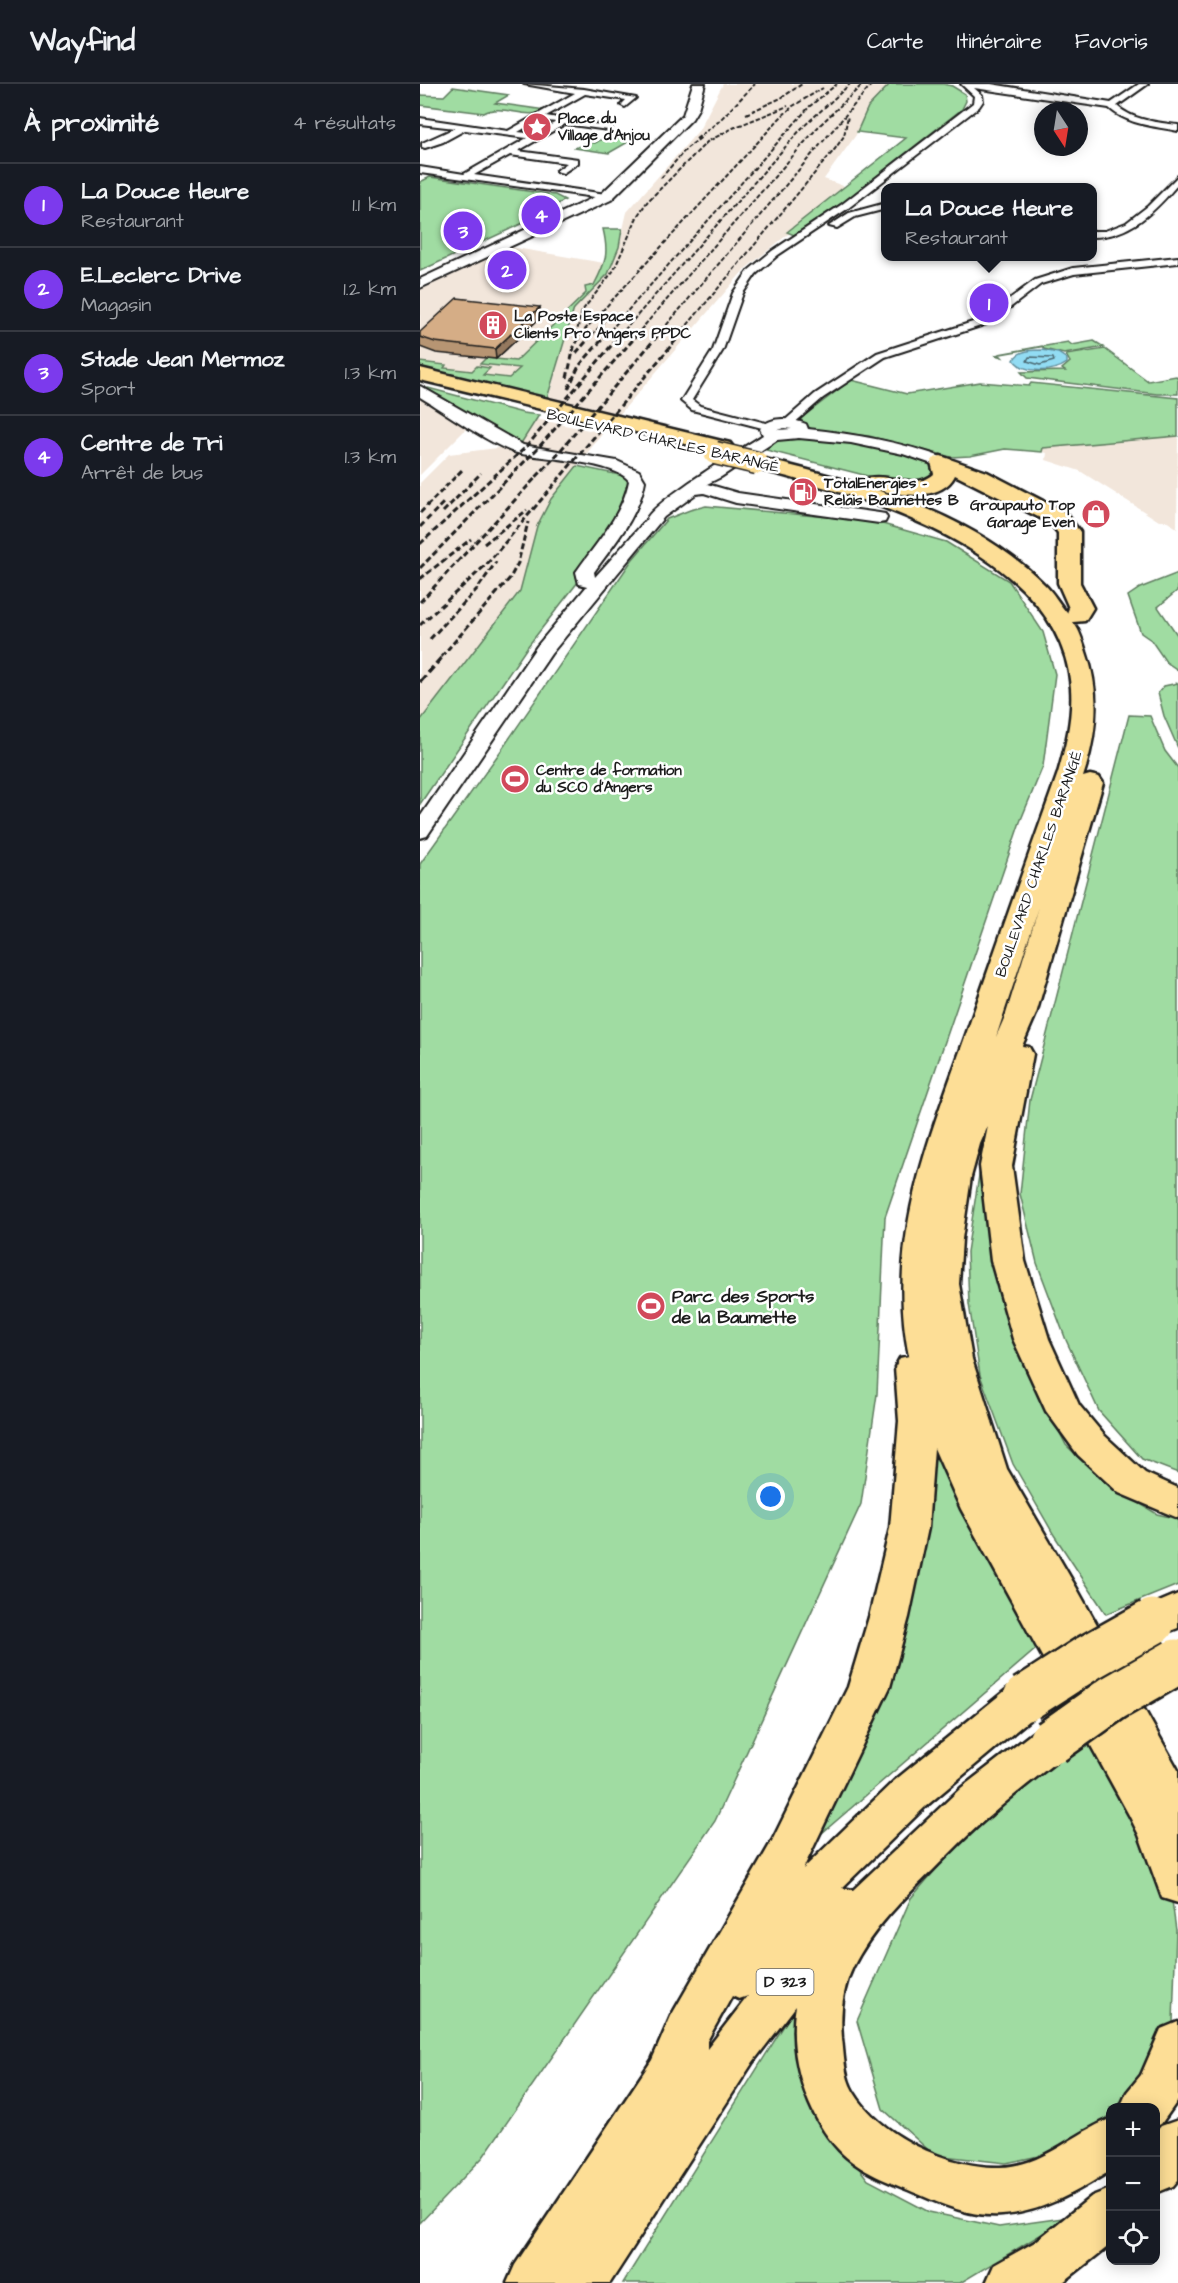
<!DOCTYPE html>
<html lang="fr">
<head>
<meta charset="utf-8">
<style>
  body { margin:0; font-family:"Architects Daughter",sans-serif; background:#242831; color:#f1f3f6 }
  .controls { position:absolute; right:18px; bottom:18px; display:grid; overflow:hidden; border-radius:12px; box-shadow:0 3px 15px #0003 }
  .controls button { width:54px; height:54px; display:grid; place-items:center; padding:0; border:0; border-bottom:2px solid #363941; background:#171b24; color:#f1f3f6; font:30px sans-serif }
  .compass { position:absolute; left:614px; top:18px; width:54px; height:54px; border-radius:50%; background:#171b24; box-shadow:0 3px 15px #0003; rotate:168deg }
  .you { position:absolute; left:351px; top:1413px; width:21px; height:21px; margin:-15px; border:4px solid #fff; border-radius:50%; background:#1a73e8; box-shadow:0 0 0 9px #1a73e833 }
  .badge { display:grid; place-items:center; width:39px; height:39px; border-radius:50%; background:#7c3aed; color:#fff; font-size:20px; font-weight:700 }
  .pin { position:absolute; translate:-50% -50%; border:3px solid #fff; box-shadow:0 2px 6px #0006 }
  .popup { position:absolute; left:461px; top:99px; width:216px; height:78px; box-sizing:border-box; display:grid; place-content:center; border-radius:12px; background:#171b24; filter:drop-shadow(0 2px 4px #0005); font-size:20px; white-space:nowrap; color:#9ea1a6 }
  .popup b { font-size:22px; color:#f1f3f6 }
  .popup::after { content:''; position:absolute; left:50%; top:100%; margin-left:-12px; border:12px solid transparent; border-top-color:#171b24 }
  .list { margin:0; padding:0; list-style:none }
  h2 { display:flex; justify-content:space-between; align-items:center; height:78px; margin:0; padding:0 24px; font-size:26px }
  h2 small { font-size:20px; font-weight:400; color:#9ea1a6 }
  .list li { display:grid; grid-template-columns:39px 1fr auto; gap:18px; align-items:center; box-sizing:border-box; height:84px; padding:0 24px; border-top:2px solid #363941 }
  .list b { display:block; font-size:22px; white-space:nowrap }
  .list p { margin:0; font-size:20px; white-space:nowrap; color:#9ea1a6 }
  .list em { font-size:20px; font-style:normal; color:#9ea1a6 }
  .icon { flex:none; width:33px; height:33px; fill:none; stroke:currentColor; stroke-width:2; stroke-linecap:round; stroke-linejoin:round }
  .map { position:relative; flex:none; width:758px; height:2199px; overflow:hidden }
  header { display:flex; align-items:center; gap:36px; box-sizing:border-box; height:84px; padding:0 30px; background:#171b24; border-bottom:2px solid #363941 }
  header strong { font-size:28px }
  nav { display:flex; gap:33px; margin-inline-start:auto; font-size:21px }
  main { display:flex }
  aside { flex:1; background:#171b24 }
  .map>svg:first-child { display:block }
  .built { fill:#f2e6db }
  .green { fill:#a0dca2; stroke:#5e7c5f; stroke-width:1.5 }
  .water { fill:#92dcf3; stroke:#638f9d; stroke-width:1.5 }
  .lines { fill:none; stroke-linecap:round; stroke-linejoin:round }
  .shore { stroke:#4b6972; stroke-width:1.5 }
  .street-casing { stroke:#1c1c1c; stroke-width:4 }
  .secondary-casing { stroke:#1c1c1c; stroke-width:4 }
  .highway-casing { stroke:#1c1c1c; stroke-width:5 }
  .street { fill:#fff; fill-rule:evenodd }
  .secondary { fill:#fff; fill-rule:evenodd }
  .highway { fill:#fdde96; fill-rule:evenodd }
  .rail-far2 { stroke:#1c1c1c; stroke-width:2; stroke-dasharray:4.5 2; stroke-linecap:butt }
  .rail-far1 { stroke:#1c1c1c; stroke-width:3; stroke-dasharray:6 3; stroke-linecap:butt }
  .rail { stroke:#1c1c1c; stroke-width:4; stroke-dasharray:8 4; stroke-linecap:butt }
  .highway-bridge-far1-casing { stroke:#1c1c1c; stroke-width:25; stroke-linecap:butt }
  .highway-bridge-casing { stroke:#1c1c1c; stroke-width:50; stroke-linecap:butt }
  .highway-bridge-far1 { stroke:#fdde96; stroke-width:22 }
  .highway-bridge { stroke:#fdde96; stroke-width:45 }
  .wall { fill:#b79573; stroke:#1c1c1c; stroke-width:1.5 }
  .shaded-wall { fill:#95795e; stroke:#1c1c1c; stroke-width:1.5 }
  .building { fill:#d5ad86; stroke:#1c1c1c; stroke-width:1.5 }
  .labels { text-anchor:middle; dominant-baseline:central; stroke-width:5; stroke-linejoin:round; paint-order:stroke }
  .far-poi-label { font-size:15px; font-weight:bold; fill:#1c1c1c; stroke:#fff; text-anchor:start }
  .far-street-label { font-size:15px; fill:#1c1c1c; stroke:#fff }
  .shield { fill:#fff; stroke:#606060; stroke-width:1.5 }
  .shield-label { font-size:16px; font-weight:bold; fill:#1c1c1c }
  .poi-label { font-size:18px; font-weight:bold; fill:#1c1c1c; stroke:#fff; text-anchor:start }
</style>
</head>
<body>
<header>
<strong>Wayfind</strong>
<nav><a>Carte</a><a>Itinéraire</a><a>Favoris</a></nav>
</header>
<main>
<aside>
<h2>À proximité<small>4 résultats</small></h2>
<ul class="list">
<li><span class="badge">1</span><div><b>La Douce Heure</b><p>Restaurant</p></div><em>1.1 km</em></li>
<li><span class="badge">2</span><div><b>E.Leclerc Drive</b><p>Magasin</p></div><em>1.2 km</em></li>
<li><span class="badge">3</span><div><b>Stade Jean Mermoz</b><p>Sport</p></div><em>1.3 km</em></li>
<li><span class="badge">4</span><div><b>Centre de Tri</b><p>Arrêt de bus</p></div><em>1.3 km</em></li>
</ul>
</aside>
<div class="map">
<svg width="758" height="2199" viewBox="0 0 758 2199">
  <rect width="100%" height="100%" fill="#fff"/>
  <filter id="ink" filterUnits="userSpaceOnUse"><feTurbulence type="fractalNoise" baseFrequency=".0167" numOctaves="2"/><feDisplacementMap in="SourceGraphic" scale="12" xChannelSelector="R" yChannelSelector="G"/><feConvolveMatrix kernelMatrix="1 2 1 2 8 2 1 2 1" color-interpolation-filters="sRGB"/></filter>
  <g filter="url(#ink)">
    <g class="built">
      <polygon points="303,0 470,0 448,23 436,51 404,95 426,103 325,185 199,331 128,315 154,225 188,190 199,163 207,128 279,46"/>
      <polygon points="90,163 184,179 174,201 132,247 109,307 0,282 0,206"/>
      <polygon points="0,311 6,315 6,320 26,327 50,341 0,391"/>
      <polygon points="116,335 183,349 131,415 117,442 100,507 0,637 0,399 29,370 100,361"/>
      <polygon points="758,352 757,444 746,437 739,437 660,387 626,376 627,369 622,368 623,364"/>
    </g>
    <g class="green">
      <polygon points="470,0 523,0 532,2 545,10 546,17 542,25 418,122 374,151 367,148 486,54 437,48 448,23"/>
      <path d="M33 3 89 11 75 19 125 26C106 37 83 19 64 29L0 21V11L24 12Z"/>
      <polygon points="191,50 217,53 189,69 155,64 167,58 175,59"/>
      <polygon points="10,93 135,111 145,116 116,133 0,187 0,98"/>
      <path d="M183 145H202L199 163 188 190 154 225 126 318 0 284V278L26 281 24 284 52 287 57 282 70 284 63 291 89 294 100 284 60 280 66 274 96 277 166 209 165 203 174 201C186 178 189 170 183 145Z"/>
      <polygon points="674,257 684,263 644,270 624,265 622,262 579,270 582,273 575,271 648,258 652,261"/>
      <polygon points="685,265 728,297 756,292 758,294 758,310 737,310 607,294 601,288 645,287 642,285 650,278 646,271"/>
      <polygon points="431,296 487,310 560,298 609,302 611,299 758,314 758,352 623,364 622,368 585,365 550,372 531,373 449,352 392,346 380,335"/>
      <polygon points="8,304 103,329 119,331 100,361 5,305"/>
      <polygon points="370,353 417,355 505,374 516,385 516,395 479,400 342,365 356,355"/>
      <polygon points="157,382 209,393 205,418 156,492 158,498 108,562 0,720 0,637 100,507 117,442 131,415"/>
      <polygon points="286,422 452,437 526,458 589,497 623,548 635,590 623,682 600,738 465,1133 457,1310 441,1420 295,1737 63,2073 0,2139 0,780 80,668 212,476 247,435 270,426"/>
      <polygon points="758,489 758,506 738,523 758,552 758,586 746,578 731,556 721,549 708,512 720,504"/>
      <polygon points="758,599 758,664 744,632 738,609 744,602"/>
      <polygon points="709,631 730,632 745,667 758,684 758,1389 722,1375 679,1327 646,1256 617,1179 600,1110 610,1016"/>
      <polygon points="562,1072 566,1133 579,1211 611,1292 646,1361 684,1398 737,1430 758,1435 758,1501 686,1530 634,1451 593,1380 560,1291 549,1220 547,1168"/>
      <polygon points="504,1329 616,1565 380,1768 436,1657"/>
      <polygon points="683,1648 748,1788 756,1846 753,1938 708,2015 698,2023 690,2024 690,2031 652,2065 586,2079 514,2071 463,2025 437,1937 491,1814 592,1698"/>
      <polygon points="395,1892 411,2048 448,2096 509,2128 579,2143 650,2133 540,2199 203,2199"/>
    </g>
    <path class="water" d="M623 266 638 269 647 275V279C633 289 604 290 594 276 598 266 613 266 623 266Z"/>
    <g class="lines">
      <polygon class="shore" points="609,273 633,274 634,277 620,281 607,277"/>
      <g class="street-casing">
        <g id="street">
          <path d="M104 0 164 5 216 14 205 23 201 21 206 16 165 10 126 32 192 43 188 46 145 40 98 67 158 75V79L143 89 136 87 147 79 90 71 54 91 186 110 189 111V115L0 89V83L44 90 107 54 45 46 23 58 5 64 2 63V59L35 44 0 40V34L88 47 155 9ZM119 36 136 38 115 50 98 48Z"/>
          <path d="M541 0H571L691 19 719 0H728L697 22C714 37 737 38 758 41V47C734 42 708 41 689 24L554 4 562 11 563 17 559 23 427 125 358 171 336 190 323 209 303 266 272 316 280 322 354 341V345L350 346 272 326 261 317 293 266 313 209 329 186 352 167 421 121 553 19 554 12Z"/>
          <path d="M758 92V100C735 127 710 153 672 153V147H685L706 139 728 122Z"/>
          <polygon points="466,119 466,125 435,133 417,144 409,142 429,129"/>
          <polygon points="758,173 758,179 654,190 621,200 570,239 465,273 403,314 372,341 364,341 362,339 395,310 457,269 562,235 615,196 653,184"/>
        </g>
      </g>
      <g class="secondary-casing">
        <g id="secondary">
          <polygon points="273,0 285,0 278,25 272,35 191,116 0,204 0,195 181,110 263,31"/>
          <path d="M0 302 103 361 197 377 219 387 225 397C219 432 194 460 174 488L175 493 226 436C232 418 322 365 343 351L340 345C351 331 371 334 386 340L388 345C436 350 481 358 527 375L529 378 521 383 483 370 431 359 379 354 357 356 301 393 287 400 318 409 459 429 465 430 467 434 465 438 459 439 316 419 284 409 276 410 244 433 131 570 7 752 0 754V733L117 562 167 502 159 500 156 488C176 459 202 432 209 397 198 379 124 374 102 370 79 367 23 327 0 313ZM364 344 372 345 357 346Z"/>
        </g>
      </g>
      <g class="highway-casing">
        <g id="highway">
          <polygon points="0,284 310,359 313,363 310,367 303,369 0,296"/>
          <path d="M521 372 567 388 646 429 660 448V499L673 524 665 537 653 538C660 547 663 558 666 568 681 610 677 651 663 693L670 691 679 693 683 699 616 930 602 962 609 963 613 970 592 1082 605 1177 629 1255 659 1321 684 1351 725 1389 758 1404V1434L699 1409 658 1371 626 1327 593 1255 571 1177 560 1082 568 1042 560 1060 551 1093 542 1155 539 1200 552 1275 587 1385 656 1503 758 1686V1819L742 1814 719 1751 709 1731 541 1425 514 1364 508 1444 489 1533 470 1603 383 1785 474 1697 591 1602 606 1597 621 1602 627 1614 621 1626 505 1723 422 1804 433 1806 541 1704 616 1646 631 1641 646 1646 652 1658 646 1670C621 1690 595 1709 572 1730 551 1747 532 1767 513 1786 482 1816 452 1845 433 1883 422 1905 420 1930 422 1954 424 1971 424 1992 433 2007 460 2052 528 2084 580 2083 624 2082 652 2050 690 2035V2087C656 2108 623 2128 582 2131 552 2133 525 2122 498 2110 472 2099 439 2088 419 2066 387 2032 367 1970 376 1922L333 1978 190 2199H87L95 2181 232 1976 251 1932 352 1757 428 1603 449 1533 470 1444 479 1337 475 1283 480 1274 489 1272C465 1153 511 1051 549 942 578 857 608 773 638 689 646 661 653 633 651 604 641 466 439 411 330 383L327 379 330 375 337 373C437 398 548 425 624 500 633 508 639 520 647 529L649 524 638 499V449L630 439 535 391C521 420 474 410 449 404L446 399 449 394C471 389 494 407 514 390L511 378 514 374ZM619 823 586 930 576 953ZM312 1912 319 1915 328 1912 287 1965V1957Z"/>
          <polygon points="758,1510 758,1544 732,1554 718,1549 712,1538 718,1527"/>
          <polygon points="758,1938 758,2016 741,2040 736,2042 736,2024 700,2024 707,2008 721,1991 741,1945"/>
          <polygon points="758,2036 758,2096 753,2102 736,2109 736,2048 741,2042"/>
          <polygon points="690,2105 690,2161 642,2199 566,2199 574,2181 615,2158 672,2112"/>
        </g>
      </g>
      <use href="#street" class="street"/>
      <use href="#secondary" class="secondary"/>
      <use href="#highway" class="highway"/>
      <g class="rail-far2">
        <polyline points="326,30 361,14 382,0"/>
        <polyline points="276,55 298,38 335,0"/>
        <polyline points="241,94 267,64 283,52"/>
        <polyline points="156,251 162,227 194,186 218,131 227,118 287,58 313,44 368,22"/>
        <polyline points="160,251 360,34 373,22 403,4"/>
        <polyline points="172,251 190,231"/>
        <polyline points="186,251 390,22 417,0"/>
        <polyline points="200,251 382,44 430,0"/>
        <polyline points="216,251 399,42 443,0"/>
        <polyline points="238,251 452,0"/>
        <polyline points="259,251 415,65 424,52 428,32"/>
      </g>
      <g class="rail-far1">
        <polyline points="155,254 156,250"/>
        <polyline points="156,269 173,250"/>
        <polyline points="147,294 154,263 161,250"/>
        <polyline points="148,305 159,282 187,250"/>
        <polyline points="23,428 61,389"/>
        <polyline points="0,429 42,386"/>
        <polyline points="0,443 25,417"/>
        <polyline points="0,460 107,362 201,250"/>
        <polyline points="64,460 107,426"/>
        <polyline points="0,484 118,364 218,250"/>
        <polyline points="0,495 51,455"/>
        <polyline points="0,518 134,374 239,250"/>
        <polyline points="0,541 67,480 261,250"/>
        <polyline points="10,555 58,504 76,478"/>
        <polyline points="21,573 90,494 98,479 108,438"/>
      </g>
      <polyline class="rail" points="0,598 23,572"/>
      <g class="highway-bridge-far1-casing">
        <polyline id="highway-bridge-far1" points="295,369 337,379"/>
      </g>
      <g class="highway-bridge-casing">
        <g id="highway-bridge">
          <polyline points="606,1614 668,1574 732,1538"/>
          <polyline points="631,1658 693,1614 756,1578"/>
        </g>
      </g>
      <use href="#highway-bridge-far1" class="highway-bridge-far1"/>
      <use href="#highway-bridge" class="highway-bridge"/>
    </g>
    <polygon class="wall" points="121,233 76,275 16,269 0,263 0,248"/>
    <polygon class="shaded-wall" points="120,223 121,233 76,275 75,265"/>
    <polygon class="building" points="37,214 120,223 75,265 15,258 0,253 0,248"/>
  </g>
  <defs>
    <g id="sight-disc" transform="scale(1.5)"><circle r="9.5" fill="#d1495b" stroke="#fff"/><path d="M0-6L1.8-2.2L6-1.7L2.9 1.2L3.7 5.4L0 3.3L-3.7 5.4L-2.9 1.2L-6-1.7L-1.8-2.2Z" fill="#fff"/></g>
    <g id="building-disc" transform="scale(1.5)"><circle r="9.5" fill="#d1495b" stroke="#fff"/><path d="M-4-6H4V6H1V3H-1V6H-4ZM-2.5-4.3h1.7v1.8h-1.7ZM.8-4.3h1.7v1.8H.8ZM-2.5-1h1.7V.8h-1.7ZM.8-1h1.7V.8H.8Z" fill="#fff"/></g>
    <g id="fuel-disc" transform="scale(1.5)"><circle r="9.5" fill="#d1495b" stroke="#fff"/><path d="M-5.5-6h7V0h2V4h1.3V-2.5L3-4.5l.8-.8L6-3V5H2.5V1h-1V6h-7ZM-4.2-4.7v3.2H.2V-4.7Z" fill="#fff"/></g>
    <g id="shop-disc" transform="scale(1.5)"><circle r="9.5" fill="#d1495b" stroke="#fff"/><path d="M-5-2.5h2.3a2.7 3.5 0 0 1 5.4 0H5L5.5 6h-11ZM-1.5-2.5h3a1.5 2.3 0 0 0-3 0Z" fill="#fff"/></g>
    <g id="stadium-disc" transform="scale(1.5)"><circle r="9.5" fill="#d1495b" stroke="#fff"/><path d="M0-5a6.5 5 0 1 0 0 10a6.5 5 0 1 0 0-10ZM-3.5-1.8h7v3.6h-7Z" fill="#fff"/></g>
  </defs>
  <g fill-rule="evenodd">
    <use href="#sight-disc" x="117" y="43"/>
    <use href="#building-disc" x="73" y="241"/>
    <use href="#fuel-disc" x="383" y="408"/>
    <use href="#shop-disc" x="676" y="430"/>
    <use href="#stadium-disc" x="95" y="695"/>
    <use href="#stadium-disc" x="231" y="1222"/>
  </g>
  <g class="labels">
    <g class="far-poi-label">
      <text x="138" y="34">Place du<tspan x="138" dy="17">Village d'Anjou</tspan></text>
      <text x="94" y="232">La Poste Espace<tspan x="94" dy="17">Clients Pro Angers PPDC</tspan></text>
      <text x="404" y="399">TotalEnergies -<tspan x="404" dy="17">Relais Baumettes B</tspan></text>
      <text x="655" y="421" text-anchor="end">Groupauto Top<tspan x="655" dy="17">Garage Even</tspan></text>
      <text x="116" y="686">Centre de formation<tspan x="116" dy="17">du SCO d’Angers</tspan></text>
    </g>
    <g class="far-street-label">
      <text transform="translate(243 357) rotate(13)">BOULEVARD CHARLES BARANGÉ</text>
      <text transform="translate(619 780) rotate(-71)">BOULEVARD CHARLES BARANGÉ</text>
    </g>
    <rect class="shield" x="336.5" y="1885" width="57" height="26" rx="4.5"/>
    <g class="shield-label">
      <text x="365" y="1898">D 323</text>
    </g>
    <g class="poi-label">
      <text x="252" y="1212">Parc des Sports<tspan x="252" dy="21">de la Baumette</tspan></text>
    </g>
  </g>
</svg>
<div class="controls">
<button>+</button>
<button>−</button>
<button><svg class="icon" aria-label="locate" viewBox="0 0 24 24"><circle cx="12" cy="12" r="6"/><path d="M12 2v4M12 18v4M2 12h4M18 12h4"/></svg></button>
</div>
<svg class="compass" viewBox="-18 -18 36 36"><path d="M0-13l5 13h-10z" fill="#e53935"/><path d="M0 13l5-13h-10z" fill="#9ea1a6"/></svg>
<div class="you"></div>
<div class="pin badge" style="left:569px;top:219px">1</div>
<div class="popup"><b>La Douce Heure</b>Restaurant</div>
<div class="pin badge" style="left:87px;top:186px">2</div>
<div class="pin badge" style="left:43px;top:147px">3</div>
<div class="pin badge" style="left:121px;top:131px">4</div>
</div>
</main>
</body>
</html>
